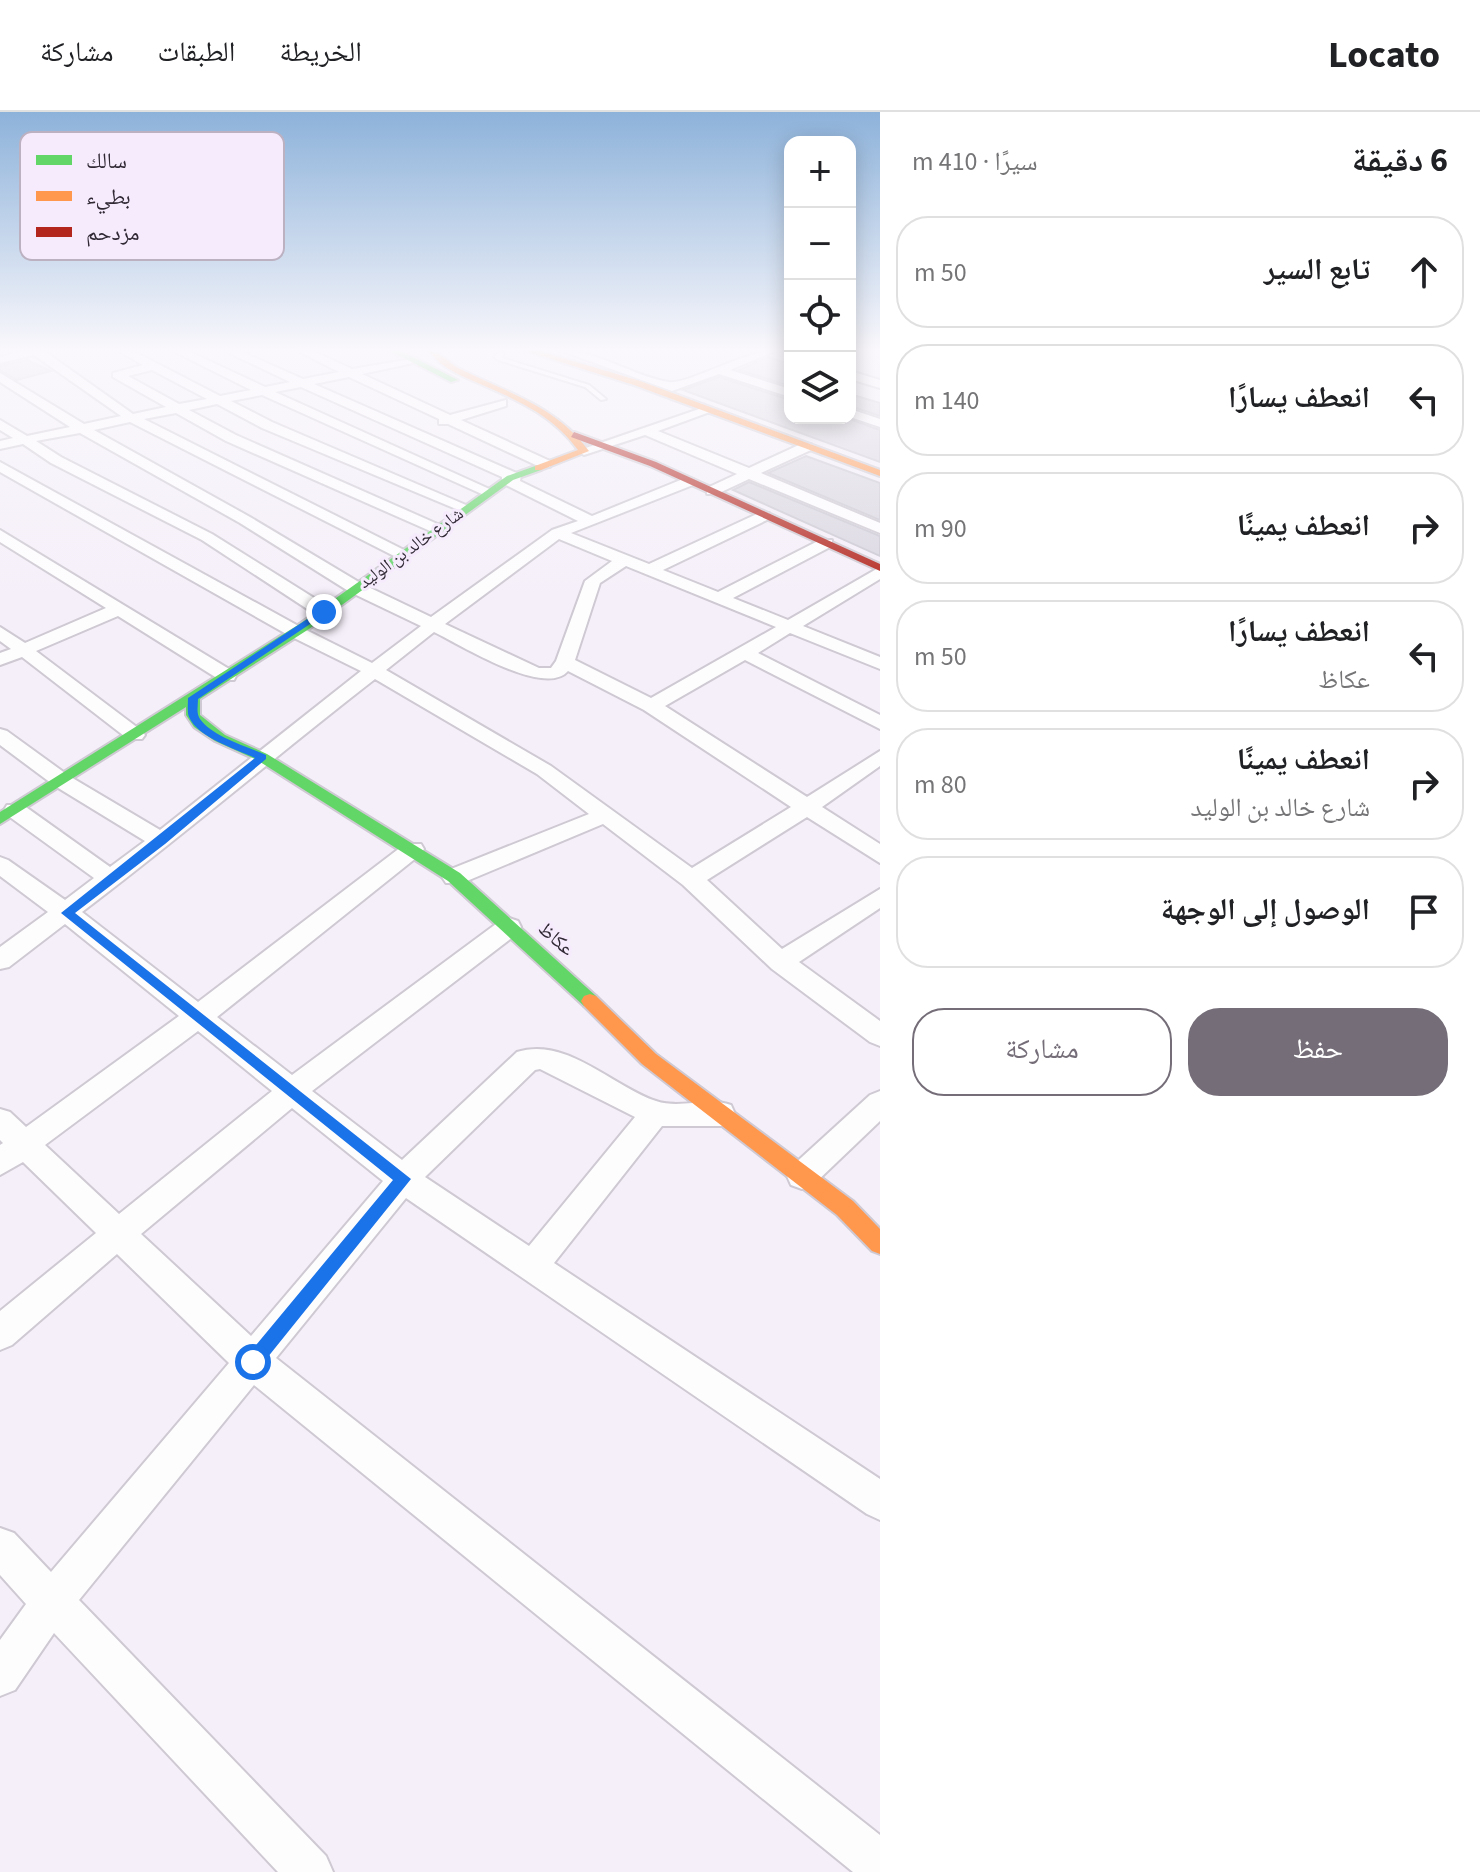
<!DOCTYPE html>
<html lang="ar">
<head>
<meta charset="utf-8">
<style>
  body { margin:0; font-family:"Source Sans 3","Noto Naskh Arabic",sans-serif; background:#f6f6f6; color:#202124; direction:rtl }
  .controls { position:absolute; right:24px; top:24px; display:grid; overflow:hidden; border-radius:16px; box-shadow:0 4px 20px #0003 }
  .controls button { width:72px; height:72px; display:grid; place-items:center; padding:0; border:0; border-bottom:2px solid #e0e0e0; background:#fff; color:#202124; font:40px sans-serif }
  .stop { position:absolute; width:24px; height:24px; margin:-18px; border:6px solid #1a73e8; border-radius:50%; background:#fff }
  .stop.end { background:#1a73e8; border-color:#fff; box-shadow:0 2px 8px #0008 }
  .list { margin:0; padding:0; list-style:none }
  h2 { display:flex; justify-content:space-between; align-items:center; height:104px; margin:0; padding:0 32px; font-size:34px }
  h2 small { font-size:26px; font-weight:400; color:#757577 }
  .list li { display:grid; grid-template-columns:52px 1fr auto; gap:24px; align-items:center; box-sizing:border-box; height:112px; margin:0 16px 16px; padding:0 16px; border:2px solid #e0e0e0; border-radius:32px }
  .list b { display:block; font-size:30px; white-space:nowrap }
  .list p { margin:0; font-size:26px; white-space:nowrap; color:#757577 }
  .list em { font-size:26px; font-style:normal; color:#757577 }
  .actions { display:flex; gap:16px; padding:24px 32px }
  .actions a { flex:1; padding:18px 0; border:2px solid #756e79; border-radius:32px; text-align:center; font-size:28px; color:#756e79 }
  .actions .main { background:#756e79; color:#fff }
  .icon { flex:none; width:44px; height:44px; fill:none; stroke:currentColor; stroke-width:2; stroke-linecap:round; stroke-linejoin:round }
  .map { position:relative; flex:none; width:880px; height:1760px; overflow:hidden; direction:ltr }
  header { display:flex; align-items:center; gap:48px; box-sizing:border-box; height:112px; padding:0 40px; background:#fff; border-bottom:2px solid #e0e0e0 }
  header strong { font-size:38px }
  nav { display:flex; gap:44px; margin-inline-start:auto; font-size:28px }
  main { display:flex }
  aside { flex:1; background:#fff }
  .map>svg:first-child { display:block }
  .building { fill:#d9d6e0; stroke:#cac7d1; stroke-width:2 }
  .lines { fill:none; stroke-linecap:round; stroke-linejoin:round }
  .lane-casing { stroke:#cec9d2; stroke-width:4 }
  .street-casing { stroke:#cec9d2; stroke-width:4 }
  .fast-casing { stroke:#cec9d2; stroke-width:4 }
  .slow-casing { stroke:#cec9d2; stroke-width:4 }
  .jam-casing { stroke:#cec9d2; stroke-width:4 }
  .lane { fill:#fefdfe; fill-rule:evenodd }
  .street { fill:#fefdfe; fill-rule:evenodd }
  .fast { fill:#63d668; fill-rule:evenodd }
  .slow { fill:#ff974d; fill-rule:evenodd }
  .jam { fill:#b3261e; fill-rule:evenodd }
  .route { fill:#1a73e8 }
  .labels { text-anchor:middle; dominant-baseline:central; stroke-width:6; stroke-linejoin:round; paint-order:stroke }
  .far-street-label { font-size:18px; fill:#302934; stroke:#f6ebfd }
  .street-label { font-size:20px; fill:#302934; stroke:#f6ebfd }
  .key { fill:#f6ebfd; stroke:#bbb1c1; stroke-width:2 }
  .key-label { font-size:22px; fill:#302934 }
</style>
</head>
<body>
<header>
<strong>Locato</strong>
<nav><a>الخريطة</a><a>الطبقات</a><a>مشاركة</a></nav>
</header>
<main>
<aside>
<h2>6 دقيقة<small>سيرًا · 410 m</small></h2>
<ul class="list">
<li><svg class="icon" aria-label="ahead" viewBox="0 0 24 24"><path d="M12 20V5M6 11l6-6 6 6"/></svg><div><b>تابع السير</b></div><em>50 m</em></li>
<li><svg class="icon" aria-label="left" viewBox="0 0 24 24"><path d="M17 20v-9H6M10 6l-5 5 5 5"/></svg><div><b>انعطف يسارًا</b></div><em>140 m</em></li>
<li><svg class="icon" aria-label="right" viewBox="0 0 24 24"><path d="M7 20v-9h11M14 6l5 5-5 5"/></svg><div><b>انعطف يمينًا</b></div><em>90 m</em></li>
<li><svg class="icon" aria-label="left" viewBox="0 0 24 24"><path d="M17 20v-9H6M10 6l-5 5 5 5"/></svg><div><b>انعطف يسارًا</b><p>عكاظ</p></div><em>50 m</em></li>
<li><svg class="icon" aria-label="right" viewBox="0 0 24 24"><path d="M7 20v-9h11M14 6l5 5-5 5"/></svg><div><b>انعطف يمينًا</b><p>شارع خالد بن الوليد</p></div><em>80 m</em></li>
<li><svg class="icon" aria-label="arrive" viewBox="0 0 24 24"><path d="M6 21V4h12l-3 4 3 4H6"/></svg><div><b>الوصول إلى الوجهة</b></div></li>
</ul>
<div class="actions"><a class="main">حفظ</a><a>مشاركة</a></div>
</aside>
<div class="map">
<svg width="880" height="1760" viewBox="0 0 880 1760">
  <rect width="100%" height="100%" fill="#f5eff9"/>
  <g class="building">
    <polygon points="768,245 790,252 790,274 739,258"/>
    <polygon points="27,248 51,259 17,268 0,258 0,254"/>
    <polygon points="719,265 790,288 790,306 847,306 880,318 880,350 683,278"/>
    <polygon points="850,282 880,291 880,304 850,294"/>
    <polygon points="806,344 880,371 880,408 768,361"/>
    <polygon points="749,370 880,424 880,444 733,378"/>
  </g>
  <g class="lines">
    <g class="lane-casing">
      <polygon id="lane" points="499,240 504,241 502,246 589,273 606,287 601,288 585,275 498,248 494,245"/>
    </g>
    <g class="street-casing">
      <g id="street">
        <path d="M22 239H44L133 302 166 295 113 265V261L143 253 119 239H133L220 284 251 278 173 239H188L265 275 290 270 225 239H240L303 267 339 260 298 239H313L352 257 418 246V250L362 262 450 303 506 288V294L461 308 550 349V355H540L448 312H439V307L349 265 314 272 521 363 520 369 592 404 683 367H693V373L571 421 649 452 759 401H769V407L663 458 718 480 820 428H832V434L733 486 788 508 880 455V467L803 514 880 545V557L790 521 758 541 880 603V617L745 548 665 594 807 685 880 639V654L822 695 880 732V751L807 705 707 768 782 837 880 777V796L799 850 880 909V934L870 930 772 857 683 773 603 712 462 771H446L442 765 446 759 589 702 537 662 375 567C276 644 181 725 82 800L198 890 405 732H421L424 737 421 742 217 905 292 963 500 809 509 806 518 809 521 815 518 821 312 979 402 1048 517 940C566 924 612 974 656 989 679 997 707 985 731 993L735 1002 731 1011 721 1014H662L554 1151 880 1367V1408L867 1402 406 1086 276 1246 880 1723V1760H853L254 1273 79 1488 326 1744 333 1760H278L54 1521 15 1578 0 1584V1528L26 1492 0 1463V1416L14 1421 51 1460 229 1251 117 1142 12 1233 0 1238V1199L96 1121 23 1050 0 1063V1033L3 1031 0 1028V997L10 1000 26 1015 179 904 65 812 9 855 0 857V835L48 800 0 764V745L8 748 65 788 94 766 7 703 4 698 7 693H23L110 755 145 729 55 674 0 633V617L7 619 69 664 160 718 361 559 290 524 0 360V350L302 516 372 551 421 514 350 480 240 411 80 321 36 329 61 345 212 422 330 496 333 500 330 504H318L202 428 51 351 23 332 0 337V329L13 326 0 318V308L27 324 70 315 0 270V261L84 312 121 304 34 243 0 251V245ZM152 258 207 287 179 292 128 264ZM301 275 502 365V371L578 409 552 418 431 505 362 472 250 405 94 318 130 310 402 448 410 443 408 440 144 307 176 301 226 329 437 422 445 417 442 414 236 323 189 298 217 292 262 316 461 399 466 400 473 396 272 310 231 289 262 283 484 383 489 384 496 380 275 280ZM559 427 612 449 585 469 556 549 551 556H539L445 512ZM626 454 776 515 651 586 575 548 600 471ZM434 520C461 533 545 586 568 559L644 598 791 695 692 756 551 654 386 558ZM198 919 272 979 119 1102 45 1033ZM540 957 635 1005 529 1134 425 1065 535 958ZM292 996 383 1069 251 1224 141 1122Z"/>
        <path d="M562 239C600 239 632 264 669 270 687 273 744 239 775 239L730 258 790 277V285L719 262 672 279Z"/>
        <polygon points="850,259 880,268 880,276 850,267"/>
        <polygon points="705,295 715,298 658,319 749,356 801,332 811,332 811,338 761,361 880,411 880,421 749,367 717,382 707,382 707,376 737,362 645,323 584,343 577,339"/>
        <polygon points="850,297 880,307 880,315 850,305"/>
        <polygon points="0,418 234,560 236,564 234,568 220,568 118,504 36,539 142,619 145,623 142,627 128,627 22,545 0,553 0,541 11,537 0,529 0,515 25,531 106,496 0,430"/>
        <polygon points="880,979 880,1009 813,1073 802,1077 791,1073 787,1064 791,1055 870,983"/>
      </g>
    </g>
    <g class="fast-casing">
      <g id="fast">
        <polygon points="390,239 401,239 458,268 451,270"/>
        <polygon points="538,353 543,356 541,358 513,368 309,517 200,587 200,603 225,623 267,642 460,761 596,884 599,889 596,894 584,894 448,769 257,648 215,629 194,615 186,603 186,595 0,712 0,700 301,511 507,364"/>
      </g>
    </g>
    <g class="slow-casing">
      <g id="slow">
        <path d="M429 239C441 239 449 252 460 257 508 281 556 294 589 339L541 358H535V354L578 338C555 306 522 290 487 275 466 265 444 259 429 239Z"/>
        <polygon points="526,239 539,239 640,269 880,358 880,364 634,273"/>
        <polygon points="590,882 596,884 656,942 853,1089 880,1117 880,1142 872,1139 837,1103 642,952 584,894 581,889 584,884"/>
      </g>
    </g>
    <g class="jam-casing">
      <polygon id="jam" points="574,320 656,350 880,452 880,459 650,354 571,325"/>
    </g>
    <use href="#lane" class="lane"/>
    <use href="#street" class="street"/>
    <use href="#fast" class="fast"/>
    <use href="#slow" class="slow"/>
    <use href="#jam" class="jam"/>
  </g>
  <linearGradient id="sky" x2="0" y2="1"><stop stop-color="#8db2da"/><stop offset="0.49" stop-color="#faf8fc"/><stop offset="1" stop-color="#faf8fc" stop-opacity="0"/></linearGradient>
  <rect width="880" height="486" fill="url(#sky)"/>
  <path class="route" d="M321 498 328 500 198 587C198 594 196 601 200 607 213 625 246 634 266 643V647L165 732 75 801 411 1067 259 1256 253 1258 247 1256 244 1250 247 1244 393 1068 61 801 255 646C236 637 198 626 189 605 187 600 188 592 188 586Z"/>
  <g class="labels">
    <g class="far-street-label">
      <text transform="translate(411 436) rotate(-36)">شارع خالد بن الوليد</text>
    </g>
    <g class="street-label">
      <text transform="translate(556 827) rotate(41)">عكاظ</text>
    </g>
  </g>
  <rect x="20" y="20" width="264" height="128" rx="12" class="key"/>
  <rect x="36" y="43" width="36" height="10" fill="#63d668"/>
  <rect x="36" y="79" width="36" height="10" fill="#ff974d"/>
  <rect x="36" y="115" width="36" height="10" fill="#b3261e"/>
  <g class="key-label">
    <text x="86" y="56">سالك</text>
    <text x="86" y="92">بطيء</text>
    <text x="86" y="128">مزدحم</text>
  </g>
</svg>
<div class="controls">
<button>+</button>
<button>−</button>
<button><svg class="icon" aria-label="locate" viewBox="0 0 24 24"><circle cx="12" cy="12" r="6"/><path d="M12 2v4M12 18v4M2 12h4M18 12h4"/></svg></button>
<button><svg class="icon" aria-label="layers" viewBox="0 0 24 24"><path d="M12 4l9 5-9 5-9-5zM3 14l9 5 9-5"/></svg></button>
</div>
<div class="stop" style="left:253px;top:1250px"></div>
<div class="stop end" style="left:324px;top:500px"></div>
</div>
</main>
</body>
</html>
